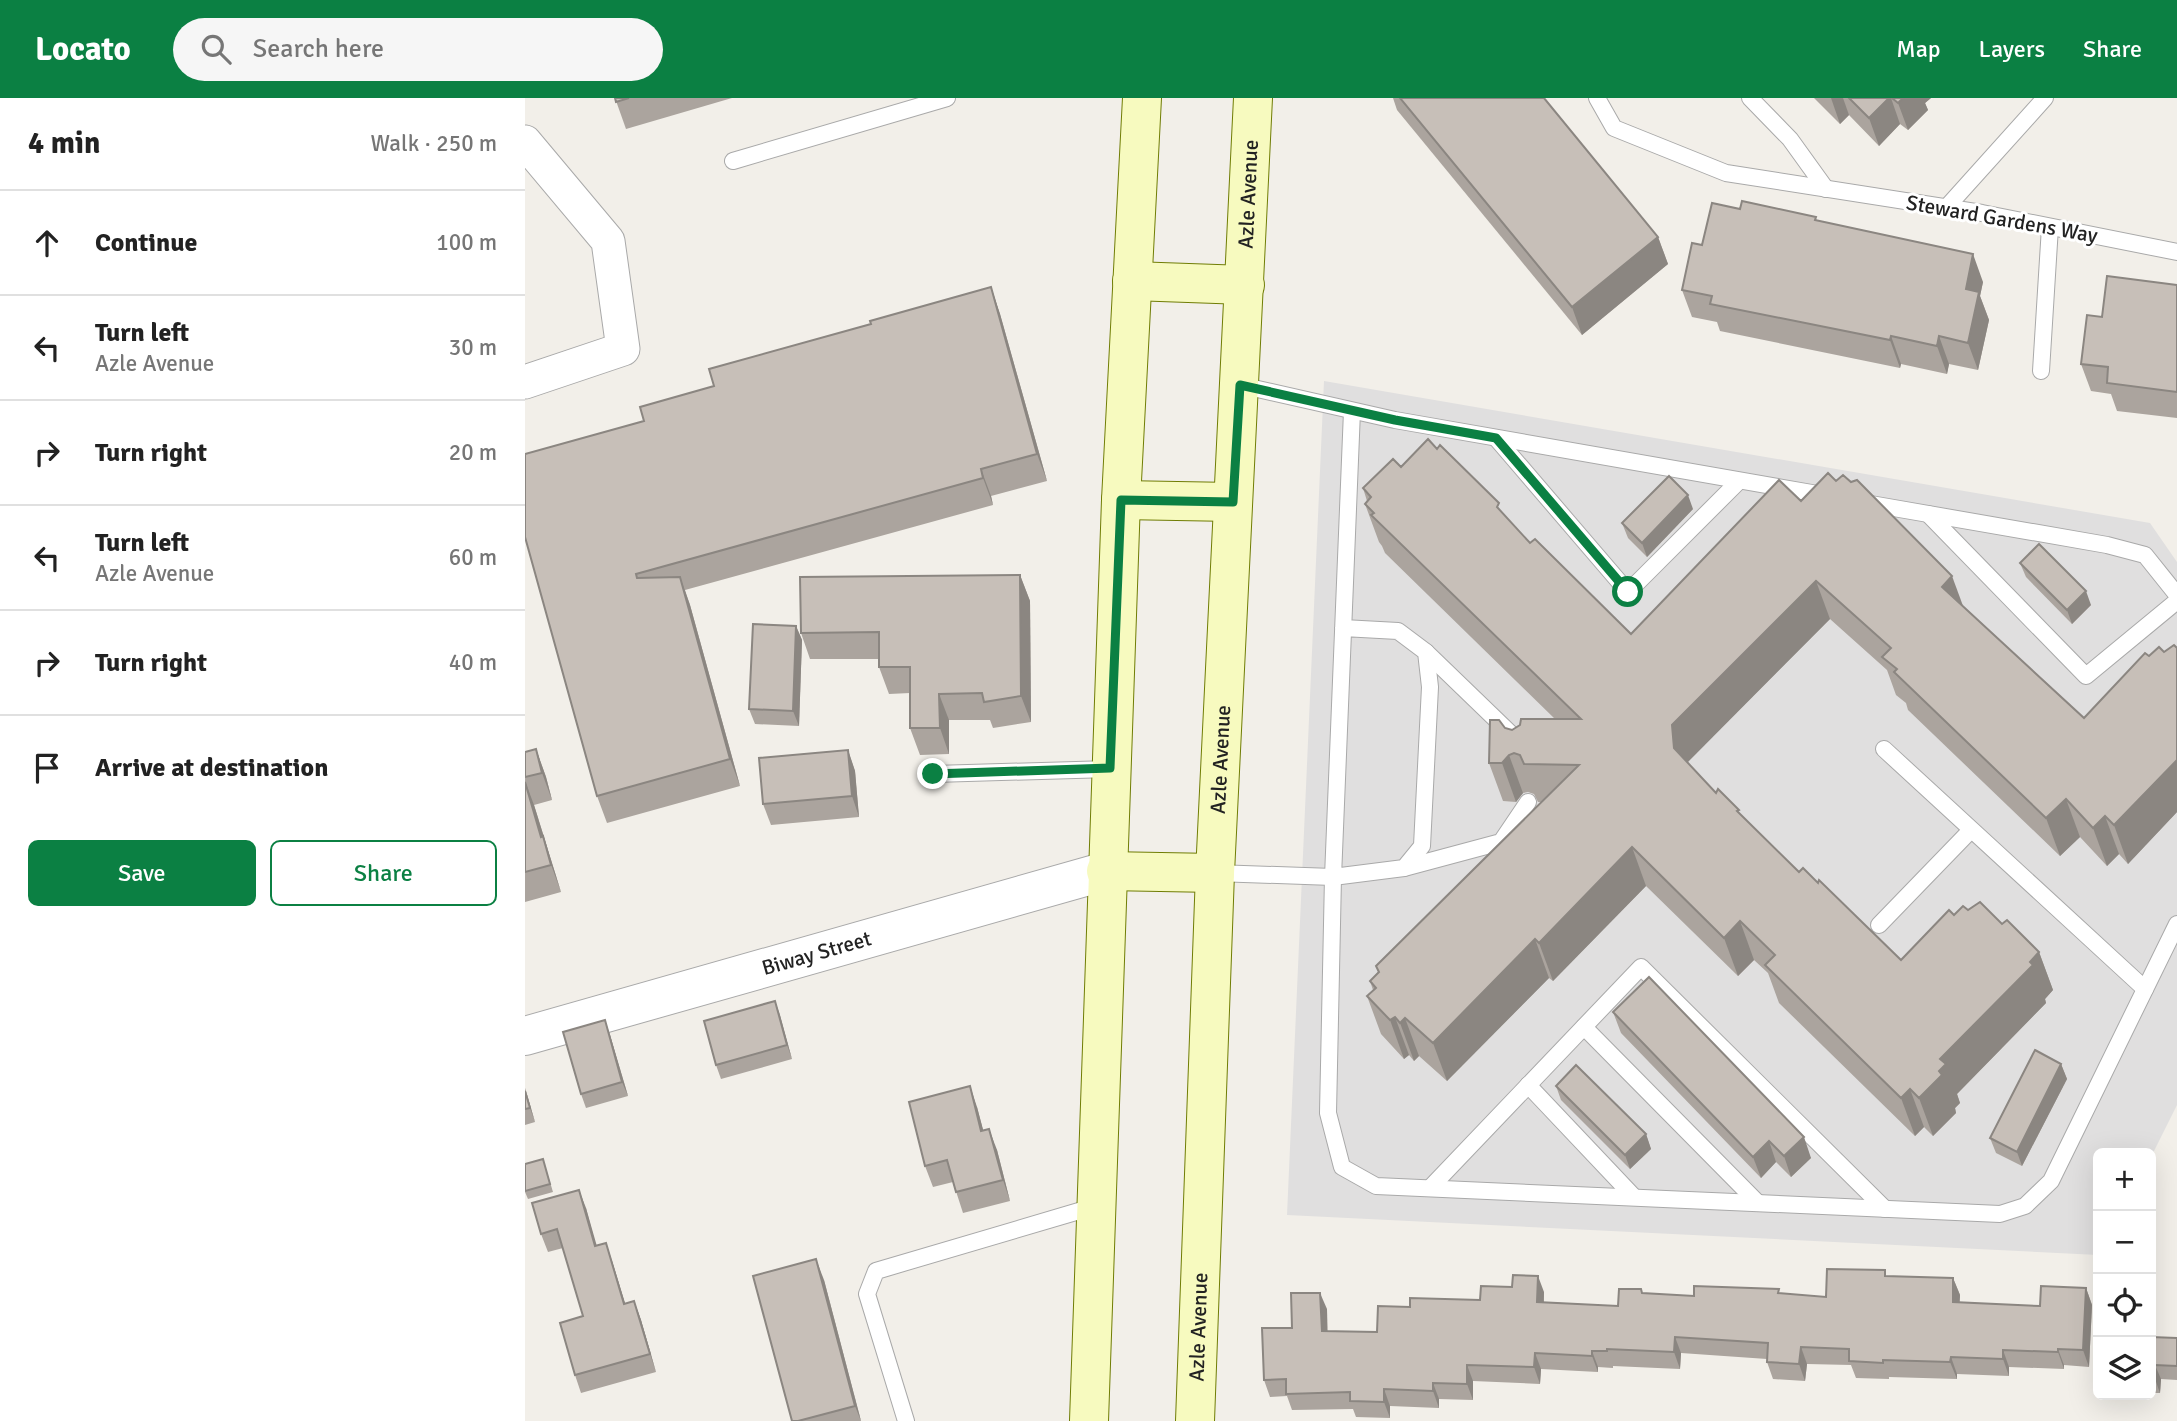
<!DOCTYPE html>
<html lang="en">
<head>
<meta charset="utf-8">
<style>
  body { margin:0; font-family:Signika,sans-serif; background:#f6f6f6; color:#222 }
  .controls { position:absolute; right:21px; bottom:21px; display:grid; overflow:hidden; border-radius:10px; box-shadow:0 7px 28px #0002 }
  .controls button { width:63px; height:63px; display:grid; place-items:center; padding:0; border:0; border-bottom:2px solid #e0e0e0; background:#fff; color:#222; font:35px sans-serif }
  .stop { position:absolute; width:21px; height:21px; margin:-16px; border:5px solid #0b8043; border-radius:50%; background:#fff }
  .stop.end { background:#0b8043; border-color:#fff; box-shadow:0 2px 7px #0008 }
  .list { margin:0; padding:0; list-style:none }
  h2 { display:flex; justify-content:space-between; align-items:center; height:91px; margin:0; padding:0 28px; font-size:30px }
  h2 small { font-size:23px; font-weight:400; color:#767676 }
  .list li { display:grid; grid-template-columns:46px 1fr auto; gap:21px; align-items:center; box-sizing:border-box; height:105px; padding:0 28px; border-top:2px solid #e0e0e0 }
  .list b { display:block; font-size:26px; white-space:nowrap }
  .list p { margin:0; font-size:23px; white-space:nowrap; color:#767676 }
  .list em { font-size:23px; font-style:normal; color:#767676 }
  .actions { display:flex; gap:14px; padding:21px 28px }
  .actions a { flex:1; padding:16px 0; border:2px solid #0b8043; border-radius:10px; text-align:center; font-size:24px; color:#0b8043 }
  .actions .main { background:#0b8043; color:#fff }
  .icon { flex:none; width:38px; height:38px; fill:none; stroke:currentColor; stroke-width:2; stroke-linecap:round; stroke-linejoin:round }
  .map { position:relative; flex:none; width:1652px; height:1323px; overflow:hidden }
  header { display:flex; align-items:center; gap:42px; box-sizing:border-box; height:98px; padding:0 35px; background:#0b8043; color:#fff }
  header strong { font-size:33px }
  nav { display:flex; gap:38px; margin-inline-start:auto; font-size:24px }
  .search { width:490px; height:63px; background:#f6f6f6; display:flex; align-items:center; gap:18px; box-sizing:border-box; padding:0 24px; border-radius:38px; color:#767676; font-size:26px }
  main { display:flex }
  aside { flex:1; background:#fff }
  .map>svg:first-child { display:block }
  .residential { fill:#e0dfdf }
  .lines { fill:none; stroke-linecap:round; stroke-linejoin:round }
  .service-casing { stroke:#a9a9a9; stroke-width:18 }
  .minor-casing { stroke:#a9a9a9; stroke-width:35 }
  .tertiary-casing { stroke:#a9a9a9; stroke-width:40 }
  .secondary-casing { stroke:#707d05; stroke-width:40 }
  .service { stroke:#fff; stroke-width:16 }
  .minor { stroke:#fff; stroke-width:33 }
  .tertiary { stroke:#fff; stroke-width:38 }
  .secondary { stroke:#f7fabf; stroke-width:38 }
  .wall { fill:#aba49e }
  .shaded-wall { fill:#8b8681 }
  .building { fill:#c7bfb8; stroke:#8b8681; stroke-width:2 }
  .route { stroke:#0b8043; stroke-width:9 }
  .labels { text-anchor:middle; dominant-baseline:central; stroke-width:6; stroke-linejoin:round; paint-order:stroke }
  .street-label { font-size:21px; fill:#222; stroke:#fff }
</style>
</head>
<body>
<header>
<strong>Locato</strong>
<div class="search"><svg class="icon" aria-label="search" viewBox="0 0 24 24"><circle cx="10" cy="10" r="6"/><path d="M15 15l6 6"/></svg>Search here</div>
<nav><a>Map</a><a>Layers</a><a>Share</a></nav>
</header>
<main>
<aside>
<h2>4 min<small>Walk · 250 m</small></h2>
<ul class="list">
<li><svg class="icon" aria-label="ahead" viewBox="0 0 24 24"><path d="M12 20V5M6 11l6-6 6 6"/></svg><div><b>Continue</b></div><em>100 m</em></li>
<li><svg class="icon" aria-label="left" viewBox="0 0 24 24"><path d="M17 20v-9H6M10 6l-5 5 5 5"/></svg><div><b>Turn left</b><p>Azle Avenue</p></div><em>30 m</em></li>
<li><svg class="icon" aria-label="right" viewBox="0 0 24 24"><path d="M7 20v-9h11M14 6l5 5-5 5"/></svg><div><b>Turn right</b></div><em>20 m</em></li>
<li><svg class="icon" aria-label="left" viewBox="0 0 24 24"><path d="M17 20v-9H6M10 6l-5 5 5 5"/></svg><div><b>Turn left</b><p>Azle Avenue</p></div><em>60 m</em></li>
<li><svg class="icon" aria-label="right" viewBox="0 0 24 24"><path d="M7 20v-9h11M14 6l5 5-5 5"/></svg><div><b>Turn right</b></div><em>40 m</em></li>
<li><svg class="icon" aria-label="arrive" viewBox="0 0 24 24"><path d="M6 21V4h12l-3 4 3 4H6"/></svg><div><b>Arrive at destination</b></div></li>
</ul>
<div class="actions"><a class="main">Save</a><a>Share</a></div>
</aside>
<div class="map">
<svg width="1652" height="1323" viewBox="0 0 1652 1323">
  <rect width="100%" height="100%" fill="#f2efe9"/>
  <polygon class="residential" points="799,283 1625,425 1652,464 1652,1007 1626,1059 1626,1055 1573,1055 1573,1157 762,1117"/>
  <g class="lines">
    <g class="service-casing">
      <g id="service">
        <polyline points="1072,0 1089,30 1201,75 1457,115 1652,154"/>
        <polyline points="1225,0 1265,41 1301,91"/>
        <polyline points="208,63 422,0"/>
        <polyline points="1421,110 1520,0"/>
        <polyline points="1516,273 1525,129"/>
        <polyline points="715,287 870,322 1304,398"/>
        <polyline points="971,340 1103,494 1214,383"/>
        <polyline points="1340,405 1582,447 1620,457 1652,497"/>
        <polyline points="1403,416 1561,578 1652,503"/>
        <polyline points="818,530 873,533 901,554 905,589 897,748 879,770 808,779 827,313"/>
        <polyline points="901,554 987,637"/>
        <polyline points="1359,651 1620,891"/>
        <polyline points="409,676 585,671"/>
        <polyline points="879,770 976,744 1003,704"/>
        <polyline points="690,775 808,779 803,1015 817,1069 851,1088 1475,1116 1500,1108 1526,1083 1652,826"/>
        <polyline points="1354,827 1446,732"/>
        <polyline points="1059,929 1233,1105"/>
        <polyline points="1003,987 1109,1099"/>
        <polyline points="905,1090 1116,869 1360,1111"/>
        <polyline points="381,1323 342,1196 351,1173 571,1108"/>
      </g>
    </g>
    <g class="minor-casing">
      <polyline id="minor" points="0,44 83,143 98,251 0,284"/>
    </g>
    <g class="tertiary-casing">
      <g id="tertiary">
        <path id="s1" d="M0 938 581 773"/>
      </g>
    </g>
    <g class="secondary-casing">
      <g id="secondary">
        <polyline points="607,183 720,187"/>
        <polyline points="596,402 708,404"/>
        <polyline points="581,773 690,775"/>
        <polyline points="564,1323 596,402 617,0"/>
        <path id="s2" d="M670 1323 690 775 728 0"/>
      </g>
    </g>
    <use href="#service" class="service"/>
    <use href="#minor" class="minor"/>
    <use href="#tertiary" class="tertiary"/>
    <use href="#secondary" class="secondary"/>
  </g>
  <g class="wall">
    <polygon points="90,0 207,0 101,31"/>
    <polygon points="868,0 1019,0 1133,139 1143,166 1057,237 872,12"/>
    <polygon points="1289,0 1406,0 1400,5 1403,12 1383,32 1375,26 1354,48 1324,17 1315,26"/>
    <polygon points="1215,111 1292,122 1458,184 1455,198 1464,222 1453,272 1424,266 1422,276 1376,266 1375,270 1195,233 1192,224 1167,219 1157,192 1177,147"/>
    <polygon points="1652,187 1652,320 1592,313 1586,296 1566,293 1556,266 1577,219"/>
    <polygon points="466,189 475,216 522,383 466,398 468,407 160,492 165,507 215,688 82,725 72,698 119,323 189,288"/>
    <polygon points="912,351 978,416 1005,445 1106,536 1276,403 1438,508 1559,620 1624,558 1652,550 1652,714 1603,766 1594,756 1582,768 1555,739 1535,758 1383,612 1381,605 1371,597 1362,572 1305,521 1162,664 1191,695 1216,717 1274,774 1293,785 1376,862 1429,817 1443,812 1477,826 1514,854 1528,892 1520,901 1521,905 1432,996 1435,1005 1430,1010 1431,1015 1408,1038 1399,1029 1390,1038 1254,905 1243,875 1229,862 1213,878 1121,788 1028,883 1024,880 922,983 894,958 889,963 884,957 879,961 856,936 842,898 848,892 845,883 853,874 851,868 1017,704 1013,704 1009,696 1003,694 998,695 991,704 978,703 964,665 980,630 987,632 1030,621 860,455 857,448 854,444 840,406 842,403 838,390 876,369"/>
    <polygon points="1168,411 1122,459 1103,440 1097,425"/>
    <polygon points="1495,465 1566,507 1547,526 1501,479"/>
    <polygon points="495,477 505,503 506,624 468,630 465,622 424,622 424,656 395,657 385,630 385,595 364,596 354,569 354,561 285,561 276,535"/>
    <polygon points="271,528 277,542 274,628 230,626 224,611"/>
    <polygon points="11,651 21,679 27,702 9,707 36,794 0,804 0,654"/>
    <polygon points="323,652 330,673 334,719 246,727 238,706"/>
    <polygon points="250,903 267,961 196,981 191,967"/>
    <polygon points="1088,914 1286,1060 1266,1079 1251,1064 1236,1080 1096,935"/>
    <polygon points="85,937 103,998 61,1010 56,996"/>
    <polygon points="1536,966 1542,981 1497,1068 1471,1055 1465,1040"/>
    <polygon points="1031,988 1121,1036 1126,1051 1105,1071 1036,1002"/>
    <polygon points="0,990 10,1024 0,1027"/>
    <polygon points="452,1009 458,1032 472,1052 485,1103 438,1115 428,1084 408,1089 400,1068"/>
    <polygon points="18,1061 28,1094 3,1101 0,1094"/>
    <polygon points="61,1110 71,1148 87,1163 100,1206 109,1203 116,1222 131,1274 56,1295 50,1277 58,1218 38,1150 23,1154 16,1136"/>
    <polygon points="1362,1178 1428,1180 1435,1197 1434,1204 1515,1208 1561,1190 1567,1207 1564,1269 1539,1267 1539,1271 1484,1269 1484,1278 1432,1276 1432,1281 1364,1279 1364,1281 1331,1280 1326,1267 1282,1266 1280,1283 1248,1281 1242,1264 1242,1261 1156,1255 1155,1271 1088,1268 1088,1270 1073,1269 1073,1274 1016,1271 1015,1286 948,1283 948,1302 914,1301 914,1310 865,1308 865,1320 831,1319 828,1311 767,1312 762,1298 745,1299 739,1282 767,1230 802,1211 802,1233 852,1234 885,1209 1019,1194 1019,1204 1093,1208 1118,1195 1169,1198 1255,1195 1301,1199"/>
    <polygon points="299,1182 336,1323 267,1323"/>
    <polygon points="1626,1239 1652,1240 1652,1282 1636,1281 1635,1295 1626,1295"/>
  </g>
  <g class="shaded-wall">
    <polygon points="1306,0 1318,0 1324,17 1315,26"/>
    <polygon points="1364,0 1366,0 1375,26 1354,48 1344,20"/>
    <polygon points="1378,0 1406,0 1400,5 1403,12 1383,32 1373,5"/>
    <polygon points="1133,139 1143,166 1057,237 1047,209"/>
    <polygon points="1448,156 1458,184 1455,198 1464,222 1453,272 1443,245 1441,191"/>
    <polygon points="466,189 475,216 522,383 512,356"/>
    <polygon points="1366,238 1376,266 1375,270 1365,242"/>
    <polygon points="1414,238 1424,266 1422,276 1412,248"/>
    <polygon points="456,371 466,398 468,407 458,380"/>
    <polygon points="1163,397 1168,411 1122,459 1117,445"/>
    <polygon points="495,477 505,503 506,624 496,598"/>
    <polygon points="1427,478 1441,516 1417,489"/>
    <polygon points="155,479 165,507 215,688 205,661"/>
    <polygon points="1291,483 1305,521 1161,666 1149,650 1147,627"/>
    <polygon points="1561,493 1566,507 1547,526 1542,512"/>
    <polygon points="271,528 277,542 274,628 268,613"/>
    <polygon points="414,596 424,622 424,656 415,630"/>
    <polygon points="11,651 21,679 27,702 17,675"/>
    <polygon points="323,652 330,673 334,719 327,698"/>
    <polygon points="984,657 998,695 991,704 977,665"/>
    <polygon points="1652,662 1652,714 1603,766 1589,727"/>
    <polygon points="0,683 9,707 36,794 16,739"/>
    <polygon points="1541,701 1555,739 1535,758 1521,720"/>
    <polygon points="1580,718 1594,756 1582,768 1568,730"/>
    <polygon points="1107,749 1121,788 1028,883 1014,845"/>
    <polygon points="1215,823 1229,862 1213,878 1199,840"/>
    <polygon points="1010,841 1024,880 922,983 908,945"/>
    <polygon points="1514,854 1528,892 1520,901 1521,905 1432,996 1435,1005 1430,1010 1431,1015 1408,1038 1394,1000 1414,973 1415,961"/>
    <polygon points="250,903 255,917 267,961 262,947"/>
    <polygon points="870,919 884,957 879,961 865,922"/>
    <polygon points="880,920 894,958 889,963 875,925"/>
    <polygon points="80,922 85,937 103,998 97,984"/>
    <polygon points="1536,966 1542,981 1497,1068 1492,1054"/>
    <polygon points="445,988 452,1009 464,1054 456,1033"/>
    <polygon points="0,990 10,1024 5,1010"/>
    <polygon points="1385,991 1399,1029 1390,1038 1376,1000"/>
    <polygon points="464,1031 472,1052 485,1103 478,1082"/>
    <polygon points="1121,1036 1126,1051 1105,1071 1100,1057"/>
    <polygon points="1279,1039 1286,1060 1266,1079 1259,1058"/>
    <polygon points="1244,1043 1251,1064 1236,1080 1228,1059"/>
    <polygon points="54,1092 61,1110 77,1166 70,1148"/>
    <polygon points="81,1145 87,1163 106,1224 99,1206"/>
    <polygon points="291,1161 299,1182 336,1323 330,1308"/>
    <polygon points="1013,1178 1019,1194 1018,1220 1012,1204"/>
    <polygon points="1428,1180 1435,1197 1434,1221 1428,1204"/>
    <polygon points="1561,1190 1567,1207 1564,1269 1558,1252"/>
    <polygon points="795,1195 802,1211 803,1249 797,1233"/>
    <polygon points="109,1203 116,1222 131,1274 125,1256"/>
    <polygon points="1150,1239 1156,1255 1155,1271 1149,1254"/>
    <polygon points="1276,1249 1282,1266 1280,1283 1274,1266"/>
    <polygon points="1533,1251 1539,1267 1539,1271 1533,1254"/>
    <polygon points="1478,1252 1484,1269 1484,1278 1478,1261"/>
    <polygon points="1067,1253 1073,1269 1073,1274 1067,1258"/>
    <polygon points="1010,1255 1016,1271 1015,1286 1009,1269"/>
    <polygon points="1426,1259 1432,1276 1432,1281 1425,1264"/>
    <polygon points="942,1267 948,1283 948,1302 942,1286"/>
    <polygon points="1630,1267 1636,1281 1635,1295 1630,1281"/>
    <polygon points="908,1285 914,1301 914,1310 908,1293"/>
    <polygon points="859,1291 865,1308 865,1320 859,1304"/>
  </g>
  <g class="building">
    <polygon points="90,0 104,0 91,4"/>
    <polygon points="875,0 1019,0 1133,139 1047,209"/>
    <polygon points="1324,0 1364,0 1344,20"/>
    <polygon points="1367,0 1378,0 1373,5"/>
    <polygon points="1217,103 1291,119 1290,122 1448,156 1441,191 1454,194 1443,245 1414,238 1412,248 1366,238 1365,242 1185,206 1187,198 1157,192 1167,145 1177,147 1187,105 1215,111"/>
    <polygon points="1582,178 1652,187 1652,294 1582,285 1583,269 1556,266 1562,217 1577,219"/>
    <polygon points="466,189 512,356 456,371 458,380 111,476 112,480 155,479 205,661 72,698 0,439 0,356 119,323 115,309 189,288 184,271 346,226 345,223"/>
    <polygon points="903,341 912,351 915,347 974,405 972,409 1005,445 1010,441 1106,536 1254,382 1276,403 1303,375 1311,383 1318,377 1326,384 1332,382 1427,478 1417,489 1559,620 1620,555 1624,558 1634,549 1639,554 1649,547 1652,550 1652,662 1589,727 1580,718 1568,730 1541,701 1521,720 1369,574 1372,571 1357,559 1366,550 1291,483 1147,627 1149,650 1191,695 1193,691 1214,712 1212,713 1274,774 1278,770 1293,785 1294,782 1376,862 1424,812 1429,817 1438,808 1443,812 1455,804 1477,826 1482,822 1514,854 1505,864 1508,867 1415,961 1421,966 1414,973 1417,977 1394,1000 1385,991 1376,1000 1240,867 1250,857 1215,823 1199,840 1107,749 1014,845 1010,841 908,945 880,920 875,925 870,919 865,922 842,898 851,890 845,883 854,874 851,868 1054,667 999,666 995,657 989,655 984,657 977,665 964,665 965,622 974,622 980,630 987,632 995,627 996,621 1056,621 846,417 849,415 840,406 846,399 838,390 868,361 876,369"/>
    <polygon points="1144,378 1163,397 1117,445 1097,425"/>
    <polygon points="1514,446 1561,493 1542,512 1495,465"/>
    <polygon points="495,477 496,598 459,604 457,595 414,596 415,630 385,630 385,569 354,569 354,534 276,535 275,479"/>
    <polygon points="228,526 271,528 268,613 224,611"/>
    <polygon points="11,651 17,675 0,679 0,654"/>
    <polygon points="323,652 327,698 238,706 234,660"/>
    <polygon points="0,684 16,739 18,738 26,767 0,774"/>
    <polygon points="1124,879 1279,1039 1259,1058 1244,1043 1228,1059 1088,914"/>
    <polygon points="250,903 262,947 191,967 179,923"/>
    <polygon points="80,922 97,984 56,996 38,934"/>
    <polygon points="1510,952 1536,966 1492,1054 1465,1040"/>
    <polygon points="1051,967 1121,1036 1100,1057 1031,988"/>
    <polygon points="445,988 456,1033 464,1031 478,1082 431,1094 422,1062 400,1068 384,1004"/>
    <polygon points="0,993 5,1010 0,1011"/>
    <polygon points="18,1061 25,1086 0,1093 0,1066"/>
    <polygon points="54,1092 70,1148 81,1145 99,1206 109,1203 125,1256 50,1277 35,1225 58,1218 32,1131 16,1136 7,1105"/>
    <polygon points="291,1161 330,1308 273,1323 267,1323 228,1178"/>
    <polygon points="1302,1171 1360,1172 1360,1178 1428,1180 1428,1204 1515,1208 1516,1188 1561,1190 1558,1252 1533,1251 1533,1254 1478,1252 1478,1261 1426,1259 1425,1264 1358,1262 1358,1265 1324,1263 1324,1251 1276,1249 1274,1266 1242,1264 1243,1245 1150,1239 1149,1254 1082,1251 1082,1253 1067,1253 1067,1258 1010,1255 1009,1269 942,1267 942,1286 908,1285 908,1293 859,1291 859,1304 825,1303 825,1294 761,1296 761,1281 739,1282 737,1230 767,1230 766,1195 795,1195 797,1233 852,1234 853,1208 885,1209 885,1200 955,1202 956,1188 987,1189 988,1177 1013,1178 1012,1204 1093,1208 1094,1191 1116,1191 1117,1195 1169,1198 1169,1188 1254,1191 1253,1195 1301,1199"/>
    <polygon points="1626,1239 1652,1240 1652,1268 1630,1267 1630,1281 1626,1281"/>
  </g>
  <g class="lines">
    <polyline class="route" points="408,676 585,670 596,402 708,404 715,287 870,322 971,340 1103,494"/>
  </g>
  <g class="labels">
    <g class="street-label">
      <text stroke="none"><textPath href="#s2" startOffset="1228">Azle Avenue</textPath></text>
      <text transform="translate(1477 121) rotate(10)">Steward Gardens Way</text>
      <text stroke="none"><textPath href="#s2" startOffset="662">Azle Avenue</textPath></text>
      <text stroke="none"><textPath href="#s1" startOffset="303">Biway Street</textPath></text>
      <text stroke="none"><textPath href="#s2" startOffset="94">Azle Avenue</textPath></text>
    </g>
  </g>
</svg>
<div class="controls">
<button>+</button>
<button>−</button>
<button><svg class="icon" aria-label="locate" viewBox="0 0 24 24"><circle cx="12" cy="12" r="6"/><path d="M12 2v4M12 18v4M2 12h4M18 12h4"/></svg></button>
<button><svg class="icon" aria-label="layers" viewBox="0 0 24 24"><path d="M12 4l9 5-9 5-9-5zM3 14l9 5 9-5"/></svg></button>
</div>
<div class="stop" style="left:1103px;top:494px"></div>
<div class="stop end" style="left:408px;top:676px"></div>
</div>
</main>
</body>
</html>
